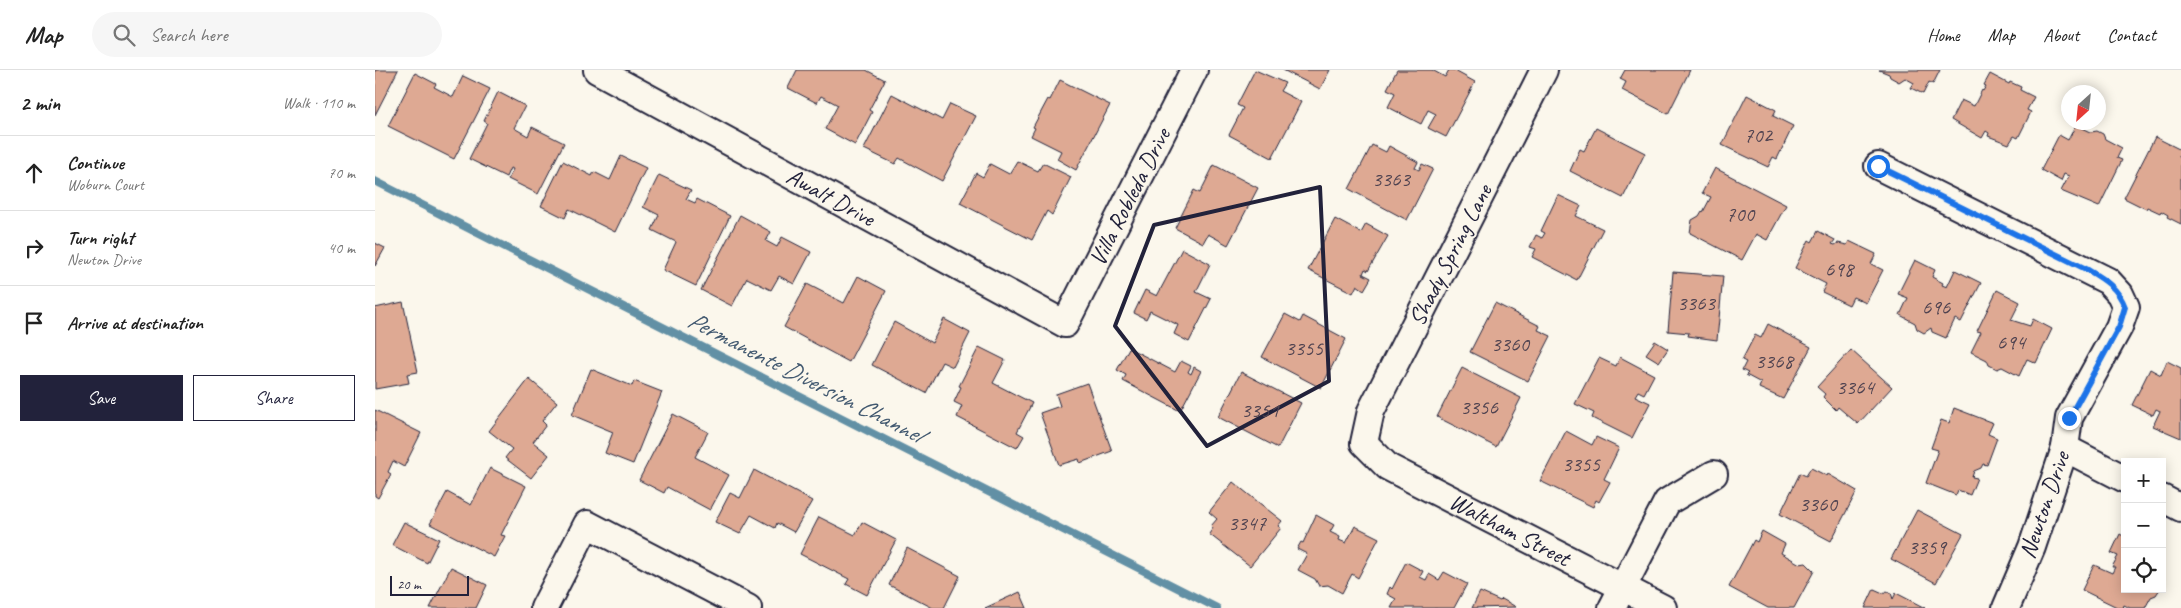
<!DOCTYPE html>
<html lang="en">
<head>
<meta charset="utf-8">
<style>
  body { margin:0; font-family:Caveat,sans-serif; background:#f6f6f6; color:#222 }
  .controls { position:absolute; right:15px; bottom:15px; display:grid; overflow:hidden; border-radius:0px; box-shadow:0 2px 12px #0003 }
  .controls button { width:45px; height:45px; display:grid; place-items:center; padding:0; border:0; border-bottom:1px solid #e0e0e0; background:#fff; color:#222; font:25px sans-serif }
  .compass { position:absolute; left:1686px; top:15px; width:45px; height:45px; border-radius:50%; background:#fff; box-shadow:0 2px 12px #0003; rotate:207deg }
  .scale { position:absolute; left:15px; bottom:12px; width:79px; box-sizing:border-box; padding-left:5px; border:2px solid #22223b; border-top:0; font-size:14px; line-height:18px; white-space:nowrap; color:#22223b; -webkit-text-stroke:4px #fbf7ec; paint-order:stroke }
  .stop { position:absolute; width:15px; height:15px; margin:-11px; border:4px solid #1a73e8; border-radius:50%; background:#fff }
  .stop.end { background:#1a73e8; border-color:#fff; box-shadow:0 1px 5px #0008 }
  .list { margin:0; padding:0; list-style:none }
  h2 { display:flex; justify-content:space-between; align-items:center; height:65px; margin:0; padding:0 20px; font-size:21px }
  h2 small { font-size:16px; font-weight:400; color:#767676 }
  .list li { display:grid; grid-template-columns:32px 1fr auto; gap:15px; align-items:center; box-sizing:border-box; height:75px; padding:0 20px; border-top:1px solid #e0e0e0 }
  .list b { display:block; font-size:19px; white-space:nowrap }
  .list p { margin:0; font-size:16px; white-space:nowrap; color:#767676 }
  .list em { font-size:16px; font-style:normal; color:#767676 }
  .actions { display:flex; gap:10px; padding:15px 20px }
  .actions a { flex:1; padding:11px 0; border:1px solid #22223b; border-radius:0px; text-align:center; font-size:18px; color:#22223b }
  .actions .main { background:#22223b; color:#fff }
  .icon { flex:none; width:28px; height:28px; fill:none; stroke:currentColor; stroke-width:2; stroke-linecap:round; stroke-linejoin:round }
  .map { position:relative; flex:none; width:1806px; height:538px; overflow:hidden }
  header { display:flex; align-items:center; gap:30px; box-sizing:border-box; height:70px; padding:0 25px; background:#fff; border-bottom:1px solid #e0e0e0 }
  header strong { font-size:24px }
  nav { display:flex; gap:28px; margin-inline-start:auto; font-size:18px }
  .search { width:350px; height:45px; background:#f6f6f6; display:flex; align-items:center; gap:12px; box-sizing:border-box; padding:0 18px; border-radius:28px; color:#767676; font-size:19px }
  main { display:flex }
  aside { flex:1; background:#fff }
  .map>svg:first-child { display:block }
  .lines { fill:none; stroke-linecap:round; stroke-linejoin:round }
  .stream { stroke:#6290a5; stroke-width:8 }
  .building { fill:#dea993; stroke:#22223b }
  .street-casing { stroke:#22223b; stroke-width:30 }
  .street { stroke:#fbf7ec; stroke-width:26 }
  .route { stroke:#1a73e8; stroke-width:6 }
  .marked { fill:none; stroke:#22223b; stroke-width:4; stroke-linejoin:round }
  .labels { text-anchor:middle; dominant-baseline:central; stroke-width:4; stroke-linejoin:round; paint-order:stroke }
  .number-label { font-size:21px; fill:#514451 }
  .street-label { font-size:24px; fill:#22223b; stroke:#fbf7ec }
  .water-label { font-size:25px; font-style:italic; fill:#425970; stroke:#fbf7ec }
</style>
</head>
<body>
<header>
<strong>Map</strong>
<div class="search"><svg class="icon" aria-label="search" viewBox="0 0 24 24"><circle cx="10" cy="10" r="6"/><path d="M15 15l6 6"/></svg>Search here</div>
<nav><a>Home</a><a>Map</a><a>About</a><a>Contact</a></nav>
</header>
<main>
<aside>
<h2>2 min<small>Walk · 110 m</small></h2>
<ul class="list">
<li><svg class="icon" aria-label="ahead" viewBox="0 0 24 24"><path d="M12 20V5M6 11l6-6 6 6"/></svg><div><b>Continue</b><p>Woburn Court</p></div><em>70 m</em></li>
<li><svg class="icon" aria-label="right" viewBox="0 0 24 24"><path d="M7 20v-9h11M14 6l5 5-5 5"/></svg><div><b>Turn right</b><p>Newton Drive</p></div><em>40 m</em></li>
<li><svg class="icon" aria-label="arrive" viewBox="0 0 24 24"><path d="M6 21V4h12l-3 4 3 4H6"/></svg><div><b>Arrive at destination</b></div></li>
</ul>
<div class="actions"><a class="main">Save</a><a>Share</a></div>
</aside>
<div class="map">
<svg width="1806" height="538" viewBox="0 0 1806 538">
  <rect width="100%" height="100%" fill="#fbf7ec"/>
  <filter id="ink" filterUnits="userSpaceOnUse"><feTurbulence type="fractalNoise" baseFrequency=".02" numOctaves="2"/><feDisplacementMap in="SourceGraphic" scale="10" xChannelSelector="R" yChannelSelector="G"/><feConvolveMatrix kernelMatrix="1 2 1 2 8 2 1 2 1" color-interpolation-filters="sRGB"/></filter>
  <g filter="url(#ink)">
    <g class="lines">
      <polyline class="stream" points="0,111 842,538"/>
    </g>
    <g class="building">
      <polygon points="0,0 23,0 0,45"/>
      <polygon points="422,0 491,0 510,10 494,40 497,42 480,75 450,59 463,35 446,26 442,33 413,18"/>
      <polygon points="880,0 910,13 905,21 926,32 897,88 854,65 868,38 862,35"/>
      <polygon points="908,0 955,0 945,19"/>
      <polygon points="1022,0 1057,0 1070,7 1074,0 1078,0 1100,12 1071,67 1053,58 1061,44 1053,40 1046,54 1013,37 1020,23 1012,19"/>
      <polygon points="1250,0 1315,0 1293,44 1247,20 1251,12 1245,9"/>
      <polygon points="1504,0 1565,0 1558,14 1554,12 1548,24 1536,18 1539,13 1530,8 1524,12 1515,7 1514,4"/>
      <polygon points="40,3 61,14 59,17 78,27 88,6 115,19 79,89 13,56"/>
      <polygon points="1615,4 1634,14 1635,12 1646,17 1645,20 1659,27 1652,40 1656,42 1643,68 1639,66 1634,74 1613,66 1614,63 1611,61 1607,68 1576,50 1586,30 1599,36 1607,20 1608,21 1611,16 1609,15"/>
      <polygon points="685,10 735,35 701,100 682,89 686,81 656,66 660,58 658,57 673,29 675,30"/>
      <polygon points="123,22 150,36 139,58 153,66 157,57 189,73 163,124 133,109 138,99 135,98 131,107 94,89 112,53 109,51"/>
      <polygon points="517,24 567,50 575,34 601,46 567,111 524,88 520,94 489,79"/>
      <polygon points="1372,25 1401,40 1398,46 1418,56 1402,89 1398,87 1393,97 1347,75"/>
      <polygon points="1701,55 1716,62 1722,61 1728,64 1730,69 1747,78 1742,88 1747,90 1724,137 1686,121 1694,106 1689,104 1686,111 1666,100 1684,65 1693,70"/>
      <polygon points="1221,58 1270,83 1248,128 1195,101 1205,79 1209,81"/>
      <polygon points="1780,67 1806,80 1804,87 1806,88 1806,154 1792,147 1793,145 1786,141 1785,143 1772,137 1771,139 1749,128"/>
      <polygon points="997,75 1011,82 1014,76 1043,92 1040,98 1044,100 1047,94 1058,99 1032,150 974,119"/>
      <polygon points="246,86 271,98 240,162 194,139 190,148 166,136 188,91 217,106 219,102 235,110"/>
      <polygon points="642,91 663,101 668,93 696,107 677,145 672,141 657,170 585,133 601,103 608,107 615,94 634,104"/>
      <polygon points="839,95 883,118 853,175 833,164 828,173 800,158 819,120 825,123"/>
      <polygon points="1340,98 1411,135 1392,170 1381,164 1367,190 1315,163 1317,150 1324,146 1327,141 1328,142 1336,127 1327,123"/>
      <polygon points="284,105 316,120 311,129 320,133 322,129 355,146 321,216 288,200 301,172 277,160 284,145 268,137"/>
      <polygon points="1183,125 1206,136 1201,146 1228,159 1202,210 1157,187 1161,179 1155,177 1161,165 1167,168 1170,163 1166,161"/>
      <polygon points="365,145 396,162 391,171 402,177 407,167 436,182 419,214 404,206 396,220 372,208 357,236 326,220"/>
      <polygon points="960,149 986,163 991,154 1013,166 993,201 990,199 988,204 996,208 989,220 982,215 978,223 933,200"/>
      <polygon points="1443,161 1460,170 1457,174 1460,175 1463,173 1472,175 1474,171 1501,184 1496,194 1508,200 1491,233 1478,227 1474,235 1447,222 1451,214 1420,198 1434,170 1437,172"/>
      <polygon points="0,173 10,178 0,196"/>
      <polygon points="807,179 835,194 821,222 836,229 814,272 799,264 803,255 775,241 771,249 759,243 770,220 782,226"/>
      <polygon points="1540,190 1560,200 1557,207 1568,213 1567,215 1572,217 1580,200 1606,213 1586,252 1580,249 1571,268 1557,262 1556,258 1549,263 1542,259 1540,253 1525,245 1533,228 1523,224"/>
      <polygon points="1298,202 1348,206 1342,270 1313,266 1314,263 1293,261"/>
      <polygon points="483,206 511,221 474,292 409,257 432,214 469,233"/>
      <polygon points="1622,220 1645,232 1636,250 1655,256 1658,249 1677,259 1661,293 1652,289 1644,306 1627,297 1622,299 1614,295 1612,290 1596,282 1606,262 1602,261"/>
      <polygon points="28,232 43,302 32,304 34,313 0,319 0,238"/>
      <polygon points="1120,233 1165,256 1163,260 1176,266 1153,311 1095,282"/>
      <polygon points="910,244 925,252 928,246 971,269 946,318 887,287"/>
      <polygon points="569,249 595,263 578,297 567,292 551,323 497,295 519,252 557,273"/>
      <polygon points="1393,254 1436,277 1408,329 1384,318 1386,313 1371,305 1373,303 1367,300 1371,292 1367,290 1380,265 1386,268"/>
      <polygon points="1280,271 1293,279 1284,292 1271,284"/>
      <polygon points="604,277 630,290 618,313 657,333 642,362 649,366 642,378 582,347 587,336 579,332 586,317 584,316"/>
      <polygon points="754,278 800,302 806,291 816,296 813,302 816,304 819,297 826,301 805,341 748,311 751,305 742,300"/>
      <polygon points="1476,280 1517,317 1483,354 1463,337 1461,340 1448,327 1450,324 1442,317"/>
      <polygon points="1245,287 1279,305 1269,324 1263,321 1260,326 1275,333 1257,368 1217,348 1219,343 1200,334 1224,288 1241,296"/>
      <polygon points="1792,291 1806,298 1806,368 1778,356 1785,341 1781,339 1778,345 1757,335 1775,299 1786,305"/>
      <polygon points="1087,298 1146,328 1121,377 1062,347"/>
      <polygon points="216,299 257,316 259,311 287,322 258,394 230,383 238,362 197,345"/>
      <polygon points="866,302 926,333 903,378 843,347"/>
      <polygon points="154,309 182,332 167,351 171,355 158,372 174,385 156,408 130,388 137,379 114,361"/>
      <polygon points="712,313 737,381 705,393 704,389 684,395 665,343 685,336 681,324"/>
      <polygon points="1579,338 1618,353 1613,364 1622,368 1612,395 1608,394 1606,398 1599,401 1597,407 1602,408 1595,425 1583,420 1581,425 1551,413 1563,380 1556,378 1566,350 1574,353"/>
      <polygon points="0,340 46,363 29,397 18,391 13,402 16,404 3,428 0,426"/>
      <polygon points="298,344 333,362 320,387 354,405 335,440 292,417 289,423 264,410"/>
      <polygon points="1191,361 1217,375 1221,367 1244,378 1229,409 1235,412 1224,432 1221,430 1218,437 1165,411"/>
      <polygon points="115,398 151,416 126,465 130,466 119,487 55,454 72,422 96,435"/>
      <polygon points="1436,398 1452,406 1453,404 1482,421 1456,471 1405,444 1425,403 1431,406"/>
      <polygon points="379,400 437,431 419,462 402,453 400,458 376,445 365,464 340,452 355,423 365,428"/>
      <polygon points="858,412 907,451 903,456 906,458 875,496 834,464 838,458 836,456 842,449 834,442"/>
      <polygon points="1542,440 1588,464 1561,513 1516,489"/>
      <polygon points="941,445 959,455 955,462 965,467 964,470 971,473 980,456 1004,468 983,508 977,504 967,523 953,515 944,516 940,509 923,500 932,484 922,479 926,472 928,473"/>
      <polygon points="444,447 480,465 487,452 521,470 492,525 471,514 474,509 425,484"/>
      <polygon points="29,452 64,469 52,493 17,475"/>
      <polygon points="1387,461 1410,474 1406,483 1425,494 1431,493 1439,501 1419,538 1393,538 1354,517 1379,470 1382,472"/>
      <polygon points="1745,464 1750,467 1750,519 1785,519 1781,525 1776,527 1770,538 1755,538 1749,535 1748,538 1744,538 1707,520 1719,495 1737,503 1740,497 1737,497 1743,486 1736,483"/>
      <polygon points="532,478 585,506 569,538 558,538 514,515"/>
      <polygon points="1031,492 1048,501 1045,507 1051,510 1054,504 1064,510 1069,502 1092,514 1079,538 1016,538 1021,529 1012,524 1015,517 1017,519"/>
      <polygon points="76,497 112,515 101,538 55,538"/>
      <polygon points="1499,519 1508,523 1512,521 1516,523 1518,529 1521,523 1550,538 1490,538"/>
      <polygon points="645,522 652,538 610,538"/>
      <polygon points="1105,522 1125,531 1127,529 1141,537 1097,538"/>
    </g>
    <g class="lines">
      <g class="street-casing">
        <g id="street">
          <path id="s1" d="M222 0 690 254 819 0"/>
          <path id="s2" d="M1169 0 996 341 989 373 1013 397 1288 538"/>
          <polyline points="1503,96 1733,211 1745,224 1751,237 1744,257 1694,348 1690,378 1657,477 1631,538"/>
          <polyline points="1690,378 1750,409"/>
          <polyline points="1787,428 1806,438"/>
          <polyline points="169,538 212,454 373,538"/>
          <polyline points="1237,538 1292,432 1339,404"/>
        </g>
      </g>
      <use href="#street" class="street"/>
    </g>
  </g>
  <g class="lines" filter="url(#ink)">
    <path class="route" d="M1503 96 1713 200C1730 210 1743 218 1750 237L1744 257 1694 348"/>
  </g>
  <path class="marked" d="M945 117 954 311 832 376 740 256 779 155Z"/>
  <g class="labels">
    <g class="number-label">
      <text x="1383" y="65">702</text>
      <text x="1016" y="109">3363</text>
      <text x="1365" y="144">700</text>
      <text x="1464" y="199">698</text>
      <text x="1321" y="233">3363</text>
      <text x="1561" y="237">696</text>
      <text x="1636" y="272">694</text>
      <text x="1135" y="274">3360</text>
      <text x="929" y="278">3355</text>
      <text x="1399" y="291">3368</text>
      <text x="1480" y="317">3364</text>
      <text x="1104" y="337">3356</text>
      <text x="885" y="340">3351</text>
      <text x="1206" y="394">3355</text>
      <text x="1443" y="434">3360</text>
      <text x="872" y="453">3347</text>
      <text x="1552" y="477">3359</text>
    </g>
    <g class="street-label">
      <text stroke="none"><textPath href="#s1" startOffset="266">Awalt Drive</textPath></text>
      <text stroke="none"><textPath href="#s1" startOffset="675">Villa Robleda Drive</textPath></text>
      <text transform="translate(1075 185) rotate(-63)">Shady Spring Lane</text>
      <text transform="translate(1669 435) rotate(-71)">Newton Drive</text>
      <text stroke="none"><textPath href="#s2" startOffset="586">Waltham Street</textPath></text>
    </g>
    <g class="water-label">
      <text transform="translate(430 307) rotate(27)">Permanente Diversion Channel</text>
    </g>
  </g>
</svg>
<div class="controls">
<button>+</button>
<button>−</button>
<button><svg class="icon" aria-label="locate" viewBox="0 0 24 24"><circle cx="12" cy="12" r="6"/><path d="M12 2v4M12 18v4M2 12h4M18 12h4"/></svg></button>
</div>
<svg class="compass" viewBox="-18 -18 36 36"><path d="M0-13l5 13h-10z" fill="#e53935"/><path d="M0 13l5-13h-10z" fill="#767676"/></svg>
<div class="scale">20 m</div>
<div class="stop" style="left:1503px;top:96px"></div>
<div class="stop end" style="left:1694px;top:348px"></div>
</div>
</main>
</body>
</html>
